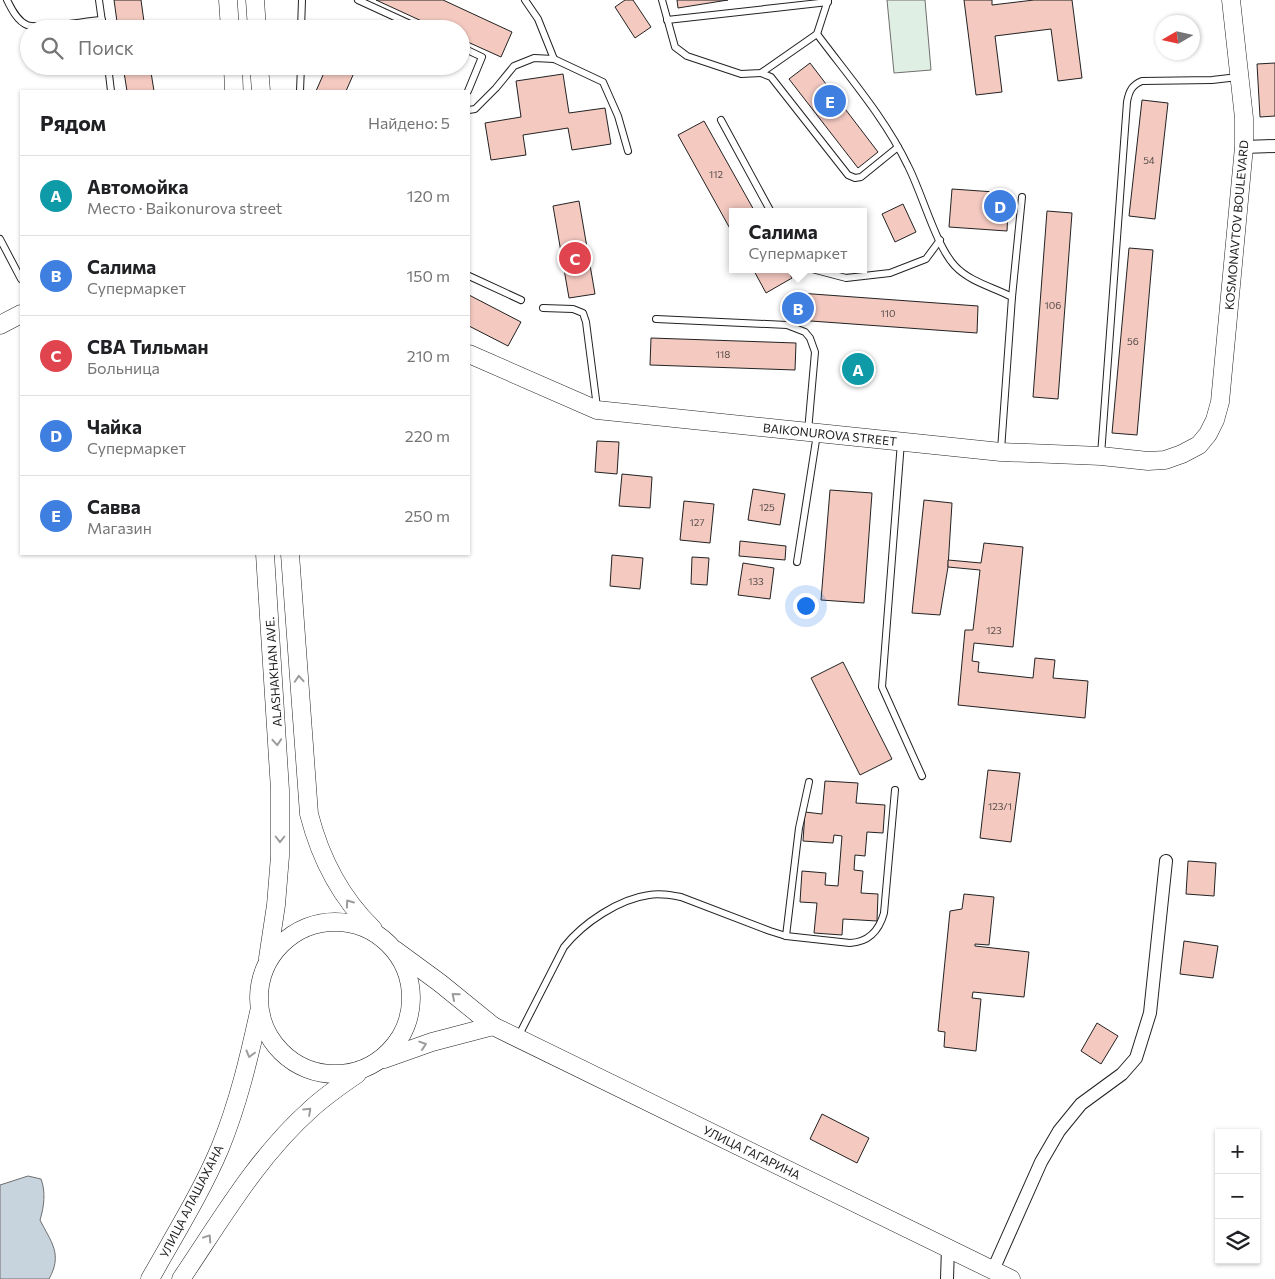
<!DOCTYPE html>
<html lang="ru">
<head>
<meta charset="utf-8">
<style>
  body { margin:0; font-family:Commissioner,sans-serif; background:#f2f2f2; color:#202124 }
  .controls { position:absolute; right:15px; bottom:15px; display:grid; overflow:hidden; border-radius:0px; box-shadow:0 1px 4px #0004 }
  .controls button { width:45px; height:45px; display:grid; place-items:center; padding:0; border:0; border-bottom:1px solid #e0e0e0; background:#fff; color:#202124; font:25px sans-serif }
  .compass { position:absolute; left:1155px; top:15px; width:45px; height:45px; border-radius:50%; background:#fff; box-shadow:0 1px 4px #0004; rotate:261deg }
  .you { position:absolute; left:805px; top:605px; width:18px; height:18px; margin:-12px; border:4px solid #fff; border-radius:50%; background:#1a73e8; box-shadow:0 0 0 8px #1a73e833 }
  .badge { display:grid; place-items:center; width:32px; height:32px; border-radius:50%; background:#c62828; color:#fff; font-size:16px; font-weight:700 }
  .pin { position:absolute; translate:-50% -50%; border:2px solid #fff; box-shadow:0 1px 5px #0006 }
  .popup { position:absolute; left:729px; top:208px; width:138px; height:65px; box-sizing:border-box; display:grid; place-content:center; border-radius:0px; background:#fff; filter:drop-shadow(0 1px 4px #0005); font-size:16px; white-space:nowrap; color:#757577 }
  .popup b { font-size:19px; color:#202124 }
  .popup::after { content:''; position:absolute; left:50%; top:100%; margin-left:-10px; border:10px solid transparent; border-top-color:#fff }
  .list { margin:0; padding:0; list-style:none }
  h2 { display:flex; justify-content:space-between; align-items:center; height:65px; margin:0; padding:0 20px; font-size:21px }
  h2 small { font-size:16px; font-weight:400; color:#757577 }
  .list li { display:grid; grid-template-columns:32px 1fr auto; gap:15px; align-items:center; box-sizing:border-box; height:80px; padding:0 20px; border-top:1px solid #e0e0e0 }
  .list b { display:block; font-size:19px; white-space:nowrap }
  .list p { margin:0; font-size:16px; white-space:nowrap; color:#757577 }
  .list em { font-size:16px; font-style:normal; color:#757577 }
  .icon { flex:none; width:28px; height:28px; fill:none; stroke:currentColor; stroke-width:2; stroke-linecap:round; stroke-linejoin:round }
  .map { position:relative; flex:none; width:1275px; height:1279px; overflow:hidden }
  .search { position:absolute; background:#fff; box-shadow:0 1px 4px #0004; left:20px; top:20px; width:450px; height:55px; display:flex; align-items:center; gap:12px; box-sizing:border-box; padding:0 18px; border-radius:28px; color:#757577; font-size:19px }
  .panel { position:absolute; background:#fff; box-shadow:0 1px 4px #0004; left:20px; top:90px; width:450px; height:465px; border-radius:0px }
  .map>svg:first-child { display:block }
  .green { fill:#e0efe3; stroke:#6f6f6f }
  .water { fill:#c7d3dd; stroke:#6f6f6f }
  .building { fill:#f3c9c0; stroke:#222 }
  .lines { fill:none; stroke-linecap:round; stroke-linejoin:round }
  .lane-casing { stroke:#222; stroke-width:8 }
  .street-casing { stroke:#222; stroke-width:14 }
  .secondary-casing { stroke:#222; stroke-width:19 }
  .lane { stroke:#fff; stroke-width:6 }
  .street { stroke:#fff; stroke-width:12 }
  .secondary { stroke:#fff; stroke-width:18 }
  .oneway { stroke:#9c9c9c }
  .labels { text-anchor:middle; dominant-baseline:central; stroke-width:4; stroke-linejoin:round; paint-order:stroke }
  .number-label { font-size:10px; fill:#564c4a }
  .street-label { font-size:12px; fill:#222; stroke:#fff }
</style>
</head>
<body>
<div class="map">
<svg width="1275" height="1279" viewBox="0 0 1275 1279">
  <rect width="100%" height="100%" fill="#fff"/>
  <polygon class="green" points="887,0 925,0 931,70 894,73"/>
  <path class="water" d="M28 1176 41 1179C46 1192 44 1207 40 1220 51 1242 63 1254 49 1279H0V1185Z"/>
  <g class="building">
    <polygon points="114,0 141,0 145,29 118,29"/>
    <polygon points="376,0 443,0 512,32 501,57 461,39 461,29 439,29"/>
    <polygon points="625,0 633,0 651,27 635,38 615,7"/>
    <polygon points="677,0 728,0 678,8"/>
    <polygon points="964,0 992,0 992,5 1034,0 1072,0 1082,78 1058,81 1051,29 995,36 1002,92 976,95"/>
    <polygon points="810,63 878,152 858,168 789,79"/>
    <polygon points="1275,63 1275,116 1260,117 1257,64"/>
    <polygon points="123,66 150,66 154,91 127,91"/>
    <polygon points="327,66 357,66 346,91 316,91"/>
    <polygon points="563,74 569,113 605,108 611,144 572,150 568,128 523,135 526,155 491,160 485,123 521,117 516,81"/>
    <polygon points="1142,100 1168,103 1155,219 1129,216"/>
    <polygon points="704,121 755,212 733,212 733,234 678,135"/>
    <polygon points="952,189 1009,193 1007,231 949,227"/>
    <polygon points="579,201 595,294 569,298 553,206"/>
    <polygon points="903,204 916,232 895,242 882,214"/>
    <polygon points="1047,211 1072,213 1058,399 1033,397"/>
    <polygon points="1129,248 1153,250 1137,435 1112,433"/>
    <polygon points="753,269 787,269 792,278 766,293"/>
    <polygon points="799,293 978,306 977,333 797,320"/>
    <polygon points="469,295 521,322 508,346 469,326"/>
    <polygon points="651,338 796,343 795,370 650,365"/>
    <polygon points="851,356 868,358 866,382 849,381"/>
    <polygon points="597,441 619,442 617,474 595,472"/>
    <polygon points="622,474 652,477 650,508 619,506"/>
    <polygon points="753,489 785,494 780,525 748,520"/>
    <polygon points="830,490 872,493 864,603 821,600"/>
    <polygon points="924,500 952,503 948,567 940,615 912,613"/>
    <polygon points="684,501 714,504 710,543 680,540"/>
    <polygon points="740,541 786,546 785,560 739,556"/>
    <polygon points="984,543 1023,547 1013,647 974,643 972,661 979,662 978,672 1033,678 1035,658 1055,660 1053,678 1088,681 1085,718 958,705 965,630 973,630 980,570 948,567 948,560 981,563"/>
    <polygon points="612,555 643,558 640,589 610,586"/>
    <polygon points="692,557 709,558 707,585 691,584"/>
    <polygon points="743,563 774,568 770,599 738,595"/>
    <polygon points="843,662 892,759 860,775 811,678"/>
    <polygon points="988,770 1020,773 1011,842 980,838"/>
    <polygon points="825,781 858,783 856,803 885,805 883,833 867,832 865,856 855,855 854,870 863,871 861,893 878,894 877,921 843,919 842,935 814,933 817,903 800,902 802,871 826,873 825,885 838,886 842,836 834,835 833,843 803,841 805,812 822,814"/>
    <polygon points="1188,861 1216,863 1214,896 1186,894"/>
    <polygon points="964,894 994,897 989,945 975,944 975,946 1029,952 1024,997 973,992 972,998 981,999 976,1051 944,1047 945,1032 938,1031 950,911 962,909"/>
    <polygon points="1184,941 1218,946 1213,978 1180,974"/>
    <polygon points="1097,1023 1118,1036 1101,1064 1081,1051"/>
    <polygon points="822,1114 869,1138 857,1163 810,1139"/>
  </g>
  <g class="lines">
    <g class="lane-casing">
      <g id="lane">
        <path d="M7 0C11 8 17 21 27 25 41 30 84 21 102 20"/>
        <polyline points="99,0 103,29"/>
        <polyline points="358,0 421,29"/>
        <polyline points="525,0 538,19 554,59"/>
        <polyline points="662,0 675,47 687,56 741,74 761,73 817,34 828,0"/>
        <polyline points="667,20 828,2"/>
        <polyline points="301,29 302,0"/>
        <path d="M817 34C849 77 885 118 908 166 922 193 936 246 955 266 970 282 993 287 1012 297L1001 450"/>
        <polyline points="461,47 482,57 468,91"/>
        <polyline points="108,66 111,91"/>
        <polyline points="761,73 771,77 848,175 855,178 861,177 898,147"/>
        <polyline points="300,91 301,66"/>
        <polyline points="469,110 475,109 496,88 514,66 534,58 554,59 603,82 618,116 628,151"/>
        <polyline points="721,120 771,212"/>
        <polyline points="0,239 21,279"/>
        <polyline points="812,269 846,278 890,273 926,259 940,240"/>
        <polyline points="469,276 521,300"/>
        <polyline points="1012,297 1022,197"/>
        <polyline points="543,308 573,309 583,313 586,322 597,407"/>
        <polyline points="656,319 787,325 805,332 810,338 815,352 808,431"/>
        <polyline points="901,442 882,687 922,776"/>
        <path d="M1101 455 1127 102C1129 91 1132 85 1142 81L1212 80 1238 77"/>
        <polyline points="797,562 817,434"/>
        <polyline points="786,936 799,828 809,782"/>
        <path d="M518 1037 564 947C583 923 619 899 649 895 660 893 670 895 681 897L770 931 786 936 850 943C869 942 879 931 884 913L895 790"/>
      </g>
    </g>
    <g class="street-casing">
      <g id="street">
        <polyline points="1244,147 1275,146"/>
        <polyline points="993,1270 1041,1162 1059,1131 1081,1104 1122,1074 1136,1058 1150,1013 1166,861"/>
        <polyline points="947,1279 948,1247"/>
      </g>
    </g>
    <g class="secondary-casing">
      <g id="secondary">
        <polyline points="228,0 230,29"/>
        <polyline points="255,0 257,29"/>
        <polyline points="233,66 234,91"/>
        <polyline points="259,66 261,91"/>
        <polyline points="0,325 21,314"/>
        <polyline points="469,354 597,410 1001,452 1101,456 1148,461 1165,460 1182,454 1199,445 1208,434 1215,420 1220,402 1244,147 1244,118 1231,0"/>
        <polyline points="265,554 280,790 280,856 276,905 268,958"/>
        <path d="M290 554 309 814C320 857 340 897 373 929"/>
        <circle cx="335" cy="998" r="76"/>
        <polyline points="395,950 440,983 493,1026 1011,1279"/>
        <polyline points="384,1059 432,1042 493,1026"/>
        <path d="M150 1279C174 1236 201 1193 220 1148 238 1104 249 1058 259 1012"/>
        <path d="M181 1279C221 1220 257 1157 311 1109 325 1096 341 1085 357 1074"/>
      </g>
    </g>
    <use href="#lane" class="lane"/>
    <use href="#street" class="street"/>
    <use href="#secondary" class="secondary"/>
  </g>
  <defs><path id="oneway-chevron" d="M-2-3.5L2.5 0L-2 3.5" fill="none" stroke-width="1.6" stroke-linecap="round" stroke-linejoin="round" transform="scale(1.25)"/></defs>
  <g class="oneway">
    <use href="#oneway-chevron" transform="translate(299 679) rotate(-94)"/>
    <use href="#oneway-chevron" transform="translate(277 742) rotate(86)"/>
    <use href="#oneway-chevron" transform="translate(280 839) rotate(90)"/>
    <use href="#oneway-chevron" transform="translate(349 903) rotate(-126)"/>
    <use href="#oneway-chevron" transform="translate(455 996) rotate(-140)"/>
    <use href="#oneway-chevron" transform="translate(423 1045) rotate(-18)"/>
    <use href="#oneway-chevron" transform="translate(250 1054) rotate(105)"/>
    <use href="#oneway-chevron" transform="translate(308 1111) rotate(-43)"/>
    <use href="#oneway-chevron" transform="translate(208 1238) rotate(-56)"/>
  </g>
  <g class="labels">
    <g class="number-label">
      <text x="1149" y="160">54</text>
      <text x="716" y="174">112</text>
      <text x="1053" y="305">106</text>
      <text x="888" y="313">110</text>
      <text x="1133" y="341">56</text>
      <text x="723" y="354">118</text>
      <text x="767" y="507">125</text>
      <text x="697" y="522">127</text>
      <text x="756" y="581">133</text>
      <text x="994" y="630">123</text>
      <text x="1000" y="806">123/1</text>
    </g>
    <g class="street-label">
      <text transform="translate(1236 225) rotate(-85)">KOSMONAVTOV BOULEVARD</text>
      <text transform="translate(830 434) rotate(6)">BAIKONUROVA STREET</text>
      <text transform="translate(273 672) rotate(-94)">ALASHAKHAN AVE.</text>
      <text transform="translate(752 1152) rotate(26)">УЛИЦА ГАГАРИНА</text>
      <text transform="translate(191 1201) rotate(-63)">УЛИЦА АЛАШАХАНА</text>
    </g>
  </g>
</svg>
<div class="controls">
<button>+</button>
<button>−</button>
<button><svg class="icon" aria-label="layers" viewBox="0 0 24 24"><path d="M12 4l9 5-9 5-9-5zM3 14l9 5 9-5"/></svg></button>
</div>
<svg class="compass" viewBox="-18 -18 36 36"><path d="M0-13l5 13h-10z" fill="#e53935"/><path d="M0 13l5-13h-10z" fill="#757577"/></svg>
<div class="you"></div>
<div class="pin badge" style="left:858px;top:369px;background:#0f9aa8">A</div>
<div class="pin badge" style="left:798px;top:308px;background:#3f7fe0">B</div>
<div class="popup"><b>Салима</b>Супермаркет</div>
<div class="pin badge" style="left:575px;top:258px;background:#e0444e">C</div>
<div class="pin badge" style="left:1000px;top:206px;background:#3f7fe0">D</div>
<div class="pin badge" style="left:830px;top:101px;background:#3f7fe0">E</div>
<div class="search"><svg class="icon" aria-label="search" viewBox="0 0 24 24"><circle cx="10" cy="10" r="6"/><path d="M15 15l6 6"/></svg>Поиск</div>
<section class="panel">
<h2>Рядом<small>Найдено: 5</small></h2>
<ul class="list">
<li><span class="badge" style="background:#0f9aa8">A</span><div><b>Автомойка</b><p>Место · Baikonurova street</p></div><em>120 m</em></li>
<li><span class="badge" style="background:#3f7fe0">B</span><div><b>Салима</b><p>Супермаркет</p></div><em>150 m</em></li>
<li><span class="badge" style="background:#e0444e">C</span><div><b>СВА Тильман</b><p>Больница</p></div><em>210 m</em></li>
<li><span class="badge" style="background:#3f7fe0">D</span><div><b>Чайка</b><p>Супермаркет</p></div><em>220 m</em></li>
<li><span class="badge" style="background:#3f7fe0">E</span><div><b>Савва</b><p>Магазин</p></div><em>250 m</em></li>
</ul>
</section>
</div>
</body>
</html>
